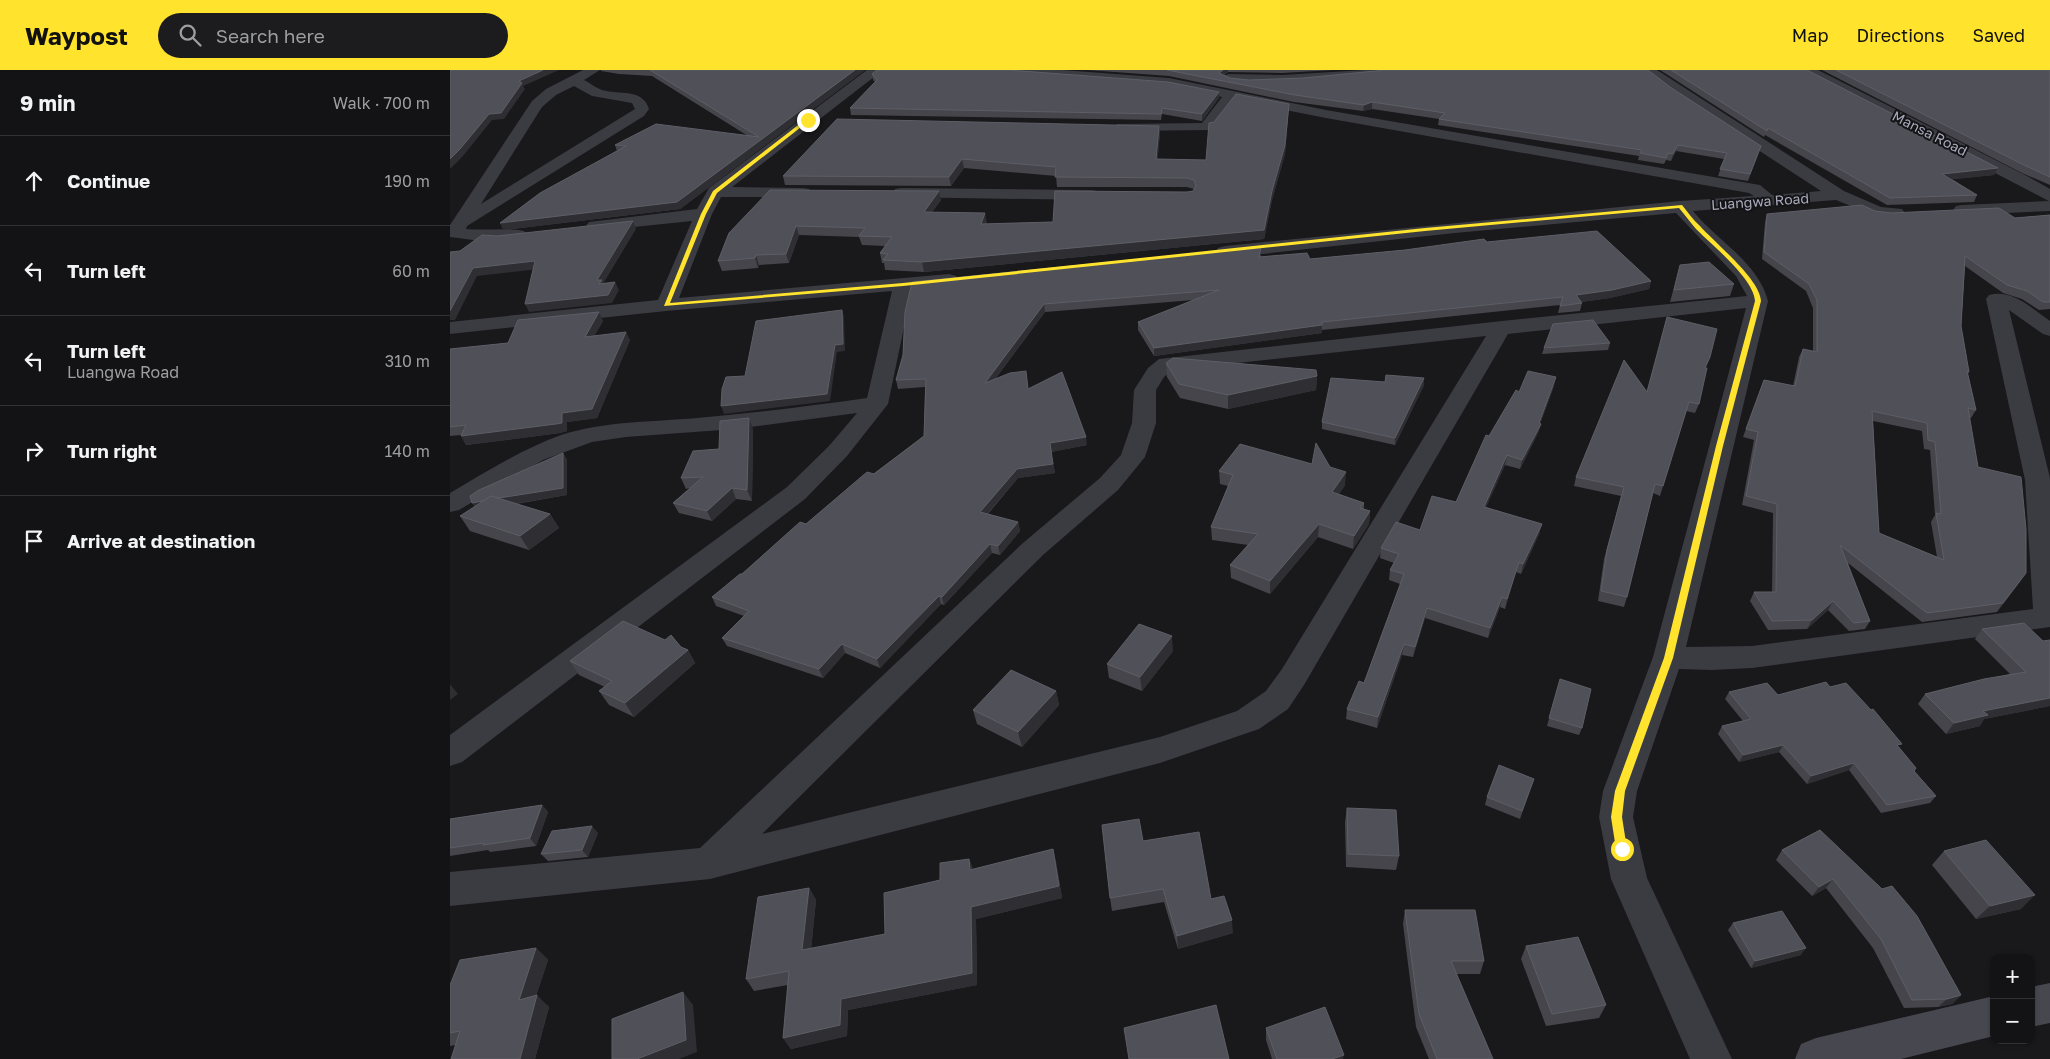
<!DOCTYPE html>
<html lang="en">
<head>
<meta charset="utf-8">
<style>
  body { margin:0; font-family:"Golos Text",sans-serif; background:#1c1b1d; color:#f1f3f6 }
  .controls { position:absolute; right:15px; bottom:15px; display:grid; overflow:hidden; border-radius:10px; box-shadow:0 1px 4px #0004 }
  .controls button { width:45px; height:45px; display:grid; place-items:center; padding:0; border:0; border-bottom:1px solid #323234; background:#131214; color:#f1f3f6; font:25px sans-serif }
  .stop { position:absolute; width:15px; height:15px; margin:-11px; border:4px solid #ffe32c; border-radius:50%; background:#fff }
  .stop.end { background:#ffe32c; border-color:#fff; box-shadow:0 1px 5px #0008 }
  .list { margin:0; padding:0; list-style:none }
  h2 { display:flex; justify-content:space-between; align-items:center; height:65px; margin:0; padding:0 20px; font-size:21px }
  h2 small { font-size:16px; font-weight:400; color:#9d9ea0 }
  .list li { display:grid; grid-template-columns:32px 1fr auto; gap:15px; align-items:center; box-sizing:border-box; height:90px; padding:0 20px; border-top:1px solid #323234 }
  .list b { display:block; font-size:19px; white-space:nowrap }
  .list p { margin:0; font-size:16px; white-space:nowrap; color:#9d9ea0 }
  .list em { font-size:16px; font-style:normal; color:#9d9ea0 }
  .icon { flex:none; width:28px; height:28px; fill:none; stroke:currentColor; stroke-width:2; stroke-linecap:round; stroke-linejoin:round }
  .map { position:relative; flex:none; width:1600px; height:989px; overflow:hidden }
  header { display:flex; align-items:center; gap:30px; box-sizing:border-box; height:70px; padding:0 25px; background:#ffe32c; color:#111 }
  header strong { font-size:24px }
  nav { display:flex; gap:28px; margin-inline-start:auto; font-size:18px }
  .search { width:350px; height:45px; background:#1c1b1d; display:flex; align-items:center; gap:12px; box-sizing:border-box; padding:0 18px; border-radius:28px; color:#9d9ea0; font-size:19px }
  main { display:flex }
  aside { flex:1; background:#131214 }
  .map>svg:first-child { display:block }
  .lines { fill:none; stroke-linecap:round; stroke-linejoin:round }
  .minor { fill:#3b3b42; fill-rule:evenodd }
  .secondary { fill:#474750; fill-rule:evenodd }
  .wall { fill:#45454b; fill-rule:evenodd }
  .shaded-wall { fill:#2f2e33 }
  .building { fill:#505058; stroke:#5e5e67; fill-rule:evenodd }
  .route { fill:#ffe32c }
  .labels { text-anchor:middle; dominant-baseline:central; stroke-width:4; stroke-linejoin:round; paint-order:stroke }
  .far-street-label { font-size:14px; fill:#a9abbc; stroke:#141316 }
</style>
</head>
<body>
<header>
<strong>Waypost</strong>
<div class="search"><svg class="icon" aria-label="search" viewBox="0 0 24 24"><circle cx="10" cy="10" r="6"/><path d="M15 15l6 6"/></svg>Search here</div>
<nav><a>Map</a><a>Directions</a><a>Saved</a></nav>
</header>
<main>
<aside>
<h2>9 min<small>Walk · 700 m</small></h2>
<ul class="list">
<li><svg class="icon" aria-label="ahead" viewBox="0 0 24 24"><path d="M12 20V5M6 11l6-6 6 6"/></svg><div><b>Continue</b></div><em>190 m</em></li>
<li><svg class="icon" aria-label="left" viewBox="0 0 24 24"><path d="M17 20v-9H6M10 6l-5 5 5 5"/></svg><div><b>Turn left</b></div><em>60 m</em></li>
<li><svg class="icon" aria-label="left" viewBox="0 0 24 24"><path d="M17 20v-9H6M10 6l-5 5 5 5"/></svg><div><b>Turn left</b><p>Luangwa Road</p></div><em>310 m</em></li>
<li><svg class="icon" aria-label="right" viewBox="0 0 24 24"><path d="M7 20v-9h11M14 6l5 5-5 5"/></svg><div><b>Turn right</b></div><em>140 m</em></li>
<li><svg class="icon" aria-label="arrive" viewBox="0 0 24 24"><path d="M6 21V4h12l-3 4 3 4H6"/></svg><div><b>Arrive at destination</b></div></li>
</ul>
</aside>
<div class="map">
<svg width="1600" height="989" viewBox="0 0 1600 989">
  <rect width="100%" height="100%" fill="#19181b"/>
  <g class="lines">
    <g class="minor">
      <path d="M133 0H150L134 10C140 13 146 18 152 20 169 25 193 18 199 39L194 46 17 156 16 159C35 161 56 157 74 161L77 165 74 169 31 171 0 167V155L82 31 96 19ZM124 16 142 26 182 33 185 39 31 134 92 37 106 25Z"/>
      <path d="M417 0H433L282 117 353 118 359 119 361 123 359 127H271L262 144 229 228 499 204 506 206 509 210 506 214 462 219 438 334 397 386 355 429 12 692 0 696V665L337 417 379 376 407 343 285 359 176 367 142 372 93 390 9 440 0 442V423C36 402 72 379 111 365 155 351 201 352 247 348 304 343 360 336 417 328L442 221 216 241 0 264V252L208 230 242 151 145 161 139 160 136 156 139 152 247 139 259 118Z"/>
      <path d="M551 0H612L719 8 876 40 1304 114 1310 115 1322 125 1371 121 1219 22 1191 0H1207L1394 121 1431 137 1452 139 1455 143 1452 147H1428L1386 130 1243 141C1267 171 1308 192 1318 231L1236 577 1302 576 1583 539 1575 410 1536 229 1539 225C1563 219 1581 238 1600 251V266L1593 264 1559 240 1600 408V557L1302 598 1262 600 1229 599 1187 721 1183 747 1197 808 1282 989H1240L1161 809 1149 747 1153 721 1203 587 1296 238 1058 264 854 615 838 639 809 659 710 693 260 809 0 836V802L250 778 573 473 650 408 671 385 682 353 684 320 698 298 709 289 1052 251 1297 226 1286 206 1226 143 1005 163 775 188 768 186 766 182 768 178 775 176 1230 131 1304 126 1299 123 876 48 785 30 761 60 672 61 667 60 665 57 667 54 752 53 772 27 719 16 558 4ZM1036 266 832 599 816 621 787 641 710 667 312 764 593 485 668 420 695 387 706 353V320L714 307 723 300Z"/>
      <path d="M916 0H944L942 3C920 8 782 22 771 8L778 4 832 5Z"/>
      <polygon points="1351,0 1368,0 1577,106 1600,119 1600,141 1512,145 1506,144 1503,140 1506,136 1512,135 1599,131 1353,3"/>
      <polygon points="451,118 641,120 647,121 649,125 647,129 641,130 445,127 443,123 445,119"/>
    </g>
    <g class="secondary">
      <polygon points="1600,913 1600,953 1581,957 1581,917"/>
      <polygon points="1544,926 1544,966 1451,989 1345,989 1351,974 1366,968"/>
    </g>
  </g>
  <g class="wall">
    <polygon points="151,0 415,0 230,139 53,160 167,81 165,75 298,66 202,6 169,4 151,1"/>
    <polygon points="637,0 884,0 832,3 778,2 774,5 780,8 799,10 1220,17 1311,76 1298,111 1268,106 1274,89 1226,81 1221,91 1216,90 1214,94 1188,90 1189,86 988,55 989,49 922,39 913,41 844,32 719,6"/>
    <polygon points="1210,0 1357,0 1548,98 1544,105 1502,109 1527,125 1524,132 1437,135 1315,65 1314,67"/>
    <polygon points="1372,0 1600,0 1600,115 1572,103"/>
    <polygon points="422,4 769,28 752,51 712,44 711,50 401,45 400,38 425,12 423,10"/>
    <polygon points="839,34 835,84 822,130 814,169 474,202 435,200 434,193 432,193 430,183 435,176 412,175 409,167 349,165 339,193 309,195 308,198 272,201 268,191 279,163 491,130 482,142 537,153 536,154 603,152 743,121 744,119 737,117 607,117 606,106 514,98 501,116 335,115 333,106 709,56 710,64 707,89 756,90"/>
    <path d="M1425 141 1441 143 1565 148 1600 145V239L1589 240 1572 229 1553 223 1515 196 1511 256 1519 302 1518 304 1526 340 1521 348H1519L1528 397 1576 503 1547 542 1472 552 1398 493 1420 551 1415 559 1399 561 1378 540 1357 559 1318 560 1300 531 1304 522H1322L1323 443 1292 435 1304 370 1293 367 1314 310 1343 316 1349 287 1353 279 1363 281V238L1356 221 1312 189 1315 152 1317 144ZM1423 351 1472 361 1474 379 1480 380 1485 445 1481 452 1487 487 1429 463Z"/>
    <polygon points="1037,172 1201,211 1199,219 1160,228 1131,232 1132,233 1130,241 1108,243 1110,235 872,260 872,263 704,286 688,260 688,252 744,230 595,242 546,308 578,319 637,375 601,382 605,403 568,408 538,444 568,452 570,461 550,485 542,483 494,535 491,534 430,598 395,583 373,608 277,576 272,568 294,546 266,536 262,527 292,504 356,454 474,366 475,317 448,319 446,310 453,285 455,242 811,185 811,187 860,189 955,180"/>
    <polygon points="1230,195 1284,214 1280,226 1220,232"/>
    <polygon points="1217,247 1256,298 1249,334 1245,343 1236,341 1210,426 1203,423 1177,527 1174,537 1148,531 1154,489 1171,426 1124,416 1126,407 1197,321"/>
    <polygon points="153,251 144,266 180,270 147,348 117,352 117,361 110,363 16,375 11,365 0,366 0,279 58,273"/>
    <polygon points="1160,273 1158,280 1092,284 1094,278"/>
    <polygon points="716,293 867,306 866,320 778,339 730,328 717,307"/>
    <polygon points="974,308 974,315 945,375 872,359 872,352 935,312"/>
    <polygon points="1104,316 1090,354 1091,354 1088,363 1070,399 1055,395 1036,437 1092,454 1089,464 1071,504 1066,502 1055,539 1050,537 1038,568 975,548 963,587 952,585 927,658 896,649 897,639 914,613 950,514 939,510 940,500 944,493 930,488 931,478 970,460 1006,432 1039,366 1069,322"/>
    <polygon points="303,359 302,431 286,429 262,451 229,443 223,433 240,418 236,419 231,408 269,379"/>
    <polygon points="113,383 117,390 117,425 66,434 100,444 109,458 79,480 20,461 10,446"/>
    <polygon points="862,394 880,397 895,415 889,424 914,433 914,439 920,441 919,454 903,479 868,467 820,524 781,508 780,495 798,475 762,470 761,457 778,416 770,414 769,401"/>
    <polygon points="1574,553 1600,636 1534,649 1530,656 1496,664 1468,634 1475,624 1560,604 1525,569 1532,559"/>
    <polygon points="231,577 238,580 245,593 184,647 159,635 149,621 155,617 129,605 120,591"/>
    <polygon points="723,581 692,621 659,608 657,594"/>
    <polygon points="1110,609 1132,658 1129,665 1097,656"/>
    <polygon points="1380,617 1449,678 1466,698 1464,701 1486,726 1480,733 1431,743 1399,700 1357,714 1329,682 1289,692 1268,664 1272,656 1293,651 1275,629 1279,622 1328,625"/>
    <polygon points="606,621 609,635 572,677 527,654 523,640"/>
    <polygon points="1084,709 1070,749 1035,735 1037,727"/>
    <polygon points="92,735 98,742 86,776 40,782 38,780 0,786 0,749"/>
    <polygon points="897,738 949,786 946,800 896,797 895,752"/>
    <polygon points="1370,760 1511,925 1502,934 1488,937 1454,938 1423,878 1376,818 1362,826 1326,790 1332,780"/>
    <polygon points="148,763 138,787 98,791 91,784"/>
    <polygon points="693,771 761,829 783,863 728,879 714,832 662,841 660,828"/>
    <polygon points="603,779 606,792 612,828 526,849 527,915 398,940 397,966 341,979 333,968 338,915 304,921 296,909 359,818 366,830 361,879 435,864 490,810 519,789 523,799"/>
    <polygon points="1494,781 1571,839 1526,849 1482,795"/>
    <polygon points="955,840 1034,891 1030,904 1006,904 1043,989 979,989 966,957 953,854"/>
    <polygon points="1283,853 1351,885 1301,898 1278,860"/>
    <polygon points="1076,876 1156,935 1149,948 1096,956 1071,889"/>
    <polygon points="86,878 98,890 86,926 99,937 85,989 1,989 6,975 0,976 0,915"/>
    <polygon points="816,958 893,989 822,989 816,970"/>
  </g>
  <g class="shaded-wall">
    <polygon points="93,0 109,0 73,16 75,19 54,49 42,50 13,86 0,99 0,89 39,44 69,11"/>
    <polygon points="405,0 415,0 230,139 53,160 50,153 227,132"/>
    <polygon points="773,0 778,0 778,2 769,9 769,3"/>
    <polygon points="769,22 769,28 752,51 752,44"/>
    <polygon points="922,32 922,39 913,41 914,35"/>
    <polygon points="839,34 835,84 822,130 814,169 474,202 472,192 814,160"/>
    <polygon points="709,56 710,64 707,97 706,89"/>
    <polygon points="1228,75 1226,81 1221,91 1223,84"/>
    <polygon points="512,89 514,98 501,116 499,107"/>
    <polygon points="1548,98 1544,105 1489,111 1492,104"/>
    <polygon points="489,121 491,130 476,151 474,142"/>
    <polygon points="535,143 537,153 532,163 531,154"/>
    <polygon points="183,151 186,159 153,214 153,222 147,210"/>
    <polygon points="346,156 349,165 339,193 336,184"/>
    <polygon points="306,185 309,195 308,198 305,188"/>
    <polygon points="85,191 89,199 27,206 5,250 0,250 0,241 23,198"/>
    <polygon points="1201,211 1199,219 1160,228 1124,233 1126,225"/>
    <polygon points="165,212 169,220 162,233 79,242 75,234"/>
    <polygon points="594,234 595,242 536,321 535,313"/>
    <polygon points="392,240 394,246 395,281 387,282 380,331 274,344 271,336 385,275"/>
    <polygon points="149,242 153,251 139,275 135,267"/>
    <polygon points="872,255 872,263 704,286 704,278"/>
    <polygon points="176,262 180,270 147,348 117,352 117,361 110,363 16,375 11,366 112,343"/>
    <polygon points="867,306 866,320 778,339 778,325"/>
    <polygon points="1106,307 1104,316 1088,359 1091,354 1088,363 1070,399 1072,390 1089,353"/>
    <polygon points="974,308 974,315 945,375 945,368"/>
    <polygon points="299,348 303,359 302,431 297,420"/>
    <polygon points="636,367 637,375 601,382 600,373"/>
    <polygon points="113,383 117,390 117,425 27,440 22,433"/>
    <polygon points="1057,385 1055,395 1032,446 1034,437"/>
    <polygon points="603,394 605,403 568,408 532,450 530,442 567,399"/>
    <polygon points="896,402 895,415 881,435 882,422"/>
    <polygon points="282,418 286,429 262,451 257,441"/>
    <polygon points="920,441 919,454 903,479 904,466"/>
    <polygon points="100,444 109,458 79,480 70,466"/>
    <polygon points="568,452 570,461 550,485 548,476"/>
    <polygon points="869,454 868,467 820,524 820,511"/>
    <polygon points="1092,454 1089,464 1071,504 1073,494"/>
    <polygon points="540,474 542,483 494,535 492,527"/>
    <polygon points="1069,492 1066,502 1055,539 1057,529"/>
    <polygon points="1576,503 1570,512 1547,542 1553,533"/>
    <polygon points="489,526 491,534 430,598 427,589"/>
    <polygon points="1052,527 1050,537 1038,568 1040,558"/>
    <polygon points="1383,531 1378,540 1357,559 1362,550"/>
    <polygon points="977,538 975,548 963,587 965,577"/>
    <polygon points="722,566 723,581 692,621 690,607"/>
    <polygon points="392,574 395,583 373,608 369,599"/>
    <polygon points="954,574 952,585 927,658 928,647"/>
    <polygon points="238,580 245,593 184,647 175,633"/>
    <polygon points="0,614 8,624 0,630"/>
    <polygon points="606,621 609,635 572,677 568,662"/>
    <polygon points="1600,628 1600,636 1534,649 1530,656 1496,664 1504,653 1533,641"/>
    <polygon points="1333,675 1329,682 1289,692 1293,685"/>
    <polygon points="1404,693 1399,700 1357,714 1361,706"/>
    <polygon points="92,735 98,742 86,776 80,768"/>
    <polygon points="142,756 148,763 138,787 132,780"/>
    <polygon points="603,779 606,792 612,828 526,849 527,915 398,940 397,966 341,979 333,968 391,929"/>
    <polygon points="519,789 524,801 520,800"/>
    <polygon points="1383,809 1376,818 1362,826 1369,817"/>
    <polygon points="359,818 366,830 360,892 352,880"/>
    <polygon points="1585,825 1571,839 1526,849 1540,836"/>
    <polygon points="782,850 783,863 728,879 727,866"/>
    <polygon points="86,878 98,890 81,941 69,930"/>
    <polygon points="1356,878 1351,885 1301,898 1305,891"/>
    <polygon points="233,922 243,935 247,982 229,989 187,989"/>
    <polygon points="87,925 99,937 85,989 70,989"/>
    <polygon points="1511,925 1502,934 1488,937 1497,929"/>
    <polygon points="894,985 893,989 882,989"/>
  </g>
  <g class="building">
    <polygon points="0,0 93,0 69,11 72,13 51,43 39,44 10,79 0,89"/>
    <polygon points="200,0 405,0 227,132 50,153 90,123 176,76 165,75 206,54 309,67"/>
    <polygon points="427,0 558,0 718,12 769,22 752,44 712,38 711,44 400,38 427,10 422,4"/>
    <polygon points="717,0 773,0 769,3 780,8 799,10 853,8 936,0 1198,0 1220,17 1311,76 1300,104 1270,99 1277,83 1228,75 1223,84 1218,83 1216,88 1190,83 1192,80 989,49 995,43 922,32 914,35 845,25"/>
    <polygon points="1221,0 1357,0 1548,98 1492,104 1527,125 1440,128 1318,58 1317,61"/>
    <polygon points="1386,0 1600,0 1600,107 1576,96"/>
    <polygon points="786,24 839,34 835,75 822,121 814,160 472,192 433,190 438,184 430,183 442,167 409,166 415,158 346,156 336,184 306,185 305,188 268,191 279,163 320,120 489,121 474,142 535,143 531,154 603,152 605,121 737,122 743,121 746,116 744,110 737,108 605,107 606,97 512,89 499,107 333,106 387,49 709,56 706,89 756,90 759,53 764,52"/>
    <path d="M1412 135 1425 141 1441 143 1549 138 1565 148 1600 145V232H1593L1577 221 1557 215 1515 186 1511 256 1519 302 1517 301 1526 340 1518 338 1528 397 1571 407 1576 459V503L1553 533 1477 543 1390 475 1420 551 1404 553 1383 531 1362 550 1322 551 1304 522H1326L1327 434 1296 426 1308 362 1296 359 1314 310 1345 316 1353 279 1367 282V230L1359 214 1314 182 1317 144ZM1422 341 1477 353 1478 370 1485 372 1491 444 1486 443 1494 490 1429 463Z"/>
    <polygon points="183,151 147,210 152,210 149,214 165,212 158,225 75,234 85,191 23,198 0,241 0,182 10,181 32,165 47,166"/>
    <polygon points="1147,161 1201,211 1162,220 1126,225 1132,233 1110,236 1113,227 872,252 872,255 704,278 688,252 769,220 594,234 535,313 560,303 576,301 578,319 612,302 636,367 600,373 603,394 567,399 530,442 568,452 548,476 540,474 492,527 489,526 427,589 392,574 369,599 272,568 299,541 262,527 290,504 292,504 350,452 356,454 417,402 424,404 474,366 476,309 446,310 453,285 455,242 462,212 811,177 809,187 857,183 860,189 955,180 1034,169 1037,172"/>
    <polygon points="1259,192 1284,214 1224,220 1230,195"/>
    <polygon points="392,240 393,274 385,275 377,324 271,336 272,319 276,307 295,306 306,251"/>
    <polygon points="149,242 135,267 176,262 142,339 112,343 112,353 106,354 11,366 16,355 0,357 0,279 58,273 68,250"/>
    <polygon points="1217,247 1267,259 1260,287 1255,298 1257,298 1249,334 1239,332 1213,416 1205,414 1177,527 1151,521 1157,480 1174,417 1126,407 1174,290 1197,322"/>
    <polygon points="1143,250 1160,273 1094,278 1103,254"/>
    <polygon points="723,288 866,300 867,306 778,325 729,314 716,293"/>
    <polygon points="1078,301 1106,307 1089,353 1091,354 1072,390 1057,385 1034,437 1092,454 1073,494 1069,492 1057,529 1052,527 1040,558 977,538 965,577 954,574 928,647 897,639 909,611 914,613 954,504 940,500 949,484 931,478 946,452 970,460 982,426 1006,432 1036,365 1039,366 1066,320 1069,322"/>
    <polygon points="936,305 974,308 945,368 872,352 881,308 935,312"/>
    <polygon points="299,348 297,420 282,418 257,441 223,433 253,407 231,408 243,381 269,379 270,351"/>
    <polygon points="866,373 880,397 896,402 882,422 914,433 910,438 920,441 904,466 869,454 820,511 780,495 808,464 761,457 783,405 769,401 790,374 862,394"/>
    <polygon points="113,383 113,418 49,428 41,426 33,431 22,433 20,426 29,420"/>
    <polygon points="41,426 100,444 70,466 10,446"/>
    <polygon points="173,551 215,570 221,565 231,577 238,580 175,633 149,621 162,611 120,591"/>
    <polygon points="1574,553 1593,571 1600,570 1600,628 1533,641 1538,645 1504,653 1475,624 1534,609 1576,602 1532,559"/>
    <polygon points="689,554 722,566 690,607 657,594"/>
    <polygon points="561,600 606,621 568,662 523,640"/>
    <polygon points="1110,609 1141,619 1132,658 1099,648"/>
    <polygon points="1376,612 1380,617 1396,613 1421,640 1423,639 1452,674 1447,675 1466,698 1464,701 1486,726 1437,735 1404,693 1361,706 1333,675 1293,685 1272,656 1301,649 1279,622 1317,613 1328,625"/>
    <polygon points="1049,695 1084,709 1072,741 1037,727"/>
    <polygon points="92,735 80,768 33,775 34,773 0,778 0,749"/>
    <polygon points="897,738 946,740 949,786 898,784"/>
    <polygon points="689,749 693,771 749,762 761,829 774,826 782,850 727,866 713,819 660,828 652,755"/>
    <polygon points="142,756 132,780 91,784 102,761"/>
    <polygon points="1370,760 1432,819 1442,816 1467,846 1511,925 1497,929 1462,930 1431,869 1383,809 1369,817 1332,780"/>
    <polygon points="1536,770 1585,825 1540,836 1494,781"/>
    <polygon points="603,779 609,816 521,837 522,903 391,929 390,955 333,968 339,901 296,909 308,827 359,818 352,880 435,864 434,823 490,810 490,793 519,789 520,800"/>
    <polygon points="955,840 1025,840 1034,891 1001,891 1043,989 987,989 969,944"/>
    <polygon points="1332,841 1356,878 1305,891 1283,853"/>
    <polygon points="1128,867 1156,935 1102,944 1076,876"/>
    <polygon points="86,878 69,930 87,925 70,989 1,989 10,961 0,963 0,915 10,890"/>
    <polygon points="233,922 236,970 187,989 162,989 162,949"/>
    <polygon points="766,935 779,989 679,989 674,958"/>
    <polygon points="875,937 894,985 882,989 827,989 816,958"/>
  </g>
  <path class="route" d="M356 49 360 50 267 123 256 144 220 233 453 213 975 158 1232 135C1238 142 1243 150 1250 156 1265 173 1310 209 1311 231L1273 376 1223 588 1175 721 1172 747 1177 779 1175 782 1172 784 1166 779 1161 747 1165 721 1214 588 1266 376 1305 231C1304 209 1262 175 1246 159 1240 152 1235 145 1229 138L975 161 453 216 214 236 251 144 263 121Z"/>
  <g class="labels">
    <g class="far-street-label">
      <text transform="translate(1480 63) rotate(27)">Mansa Road</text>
      <text transform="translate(1310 131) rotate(-4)">Luangwa Road</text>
    </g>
  </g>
</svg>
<div class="controls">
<button>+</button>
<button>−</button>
</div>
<div class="stop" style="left:1172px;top:779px"></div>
<div class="stop end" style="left:358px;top:50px"></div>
</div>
</main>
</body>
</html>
